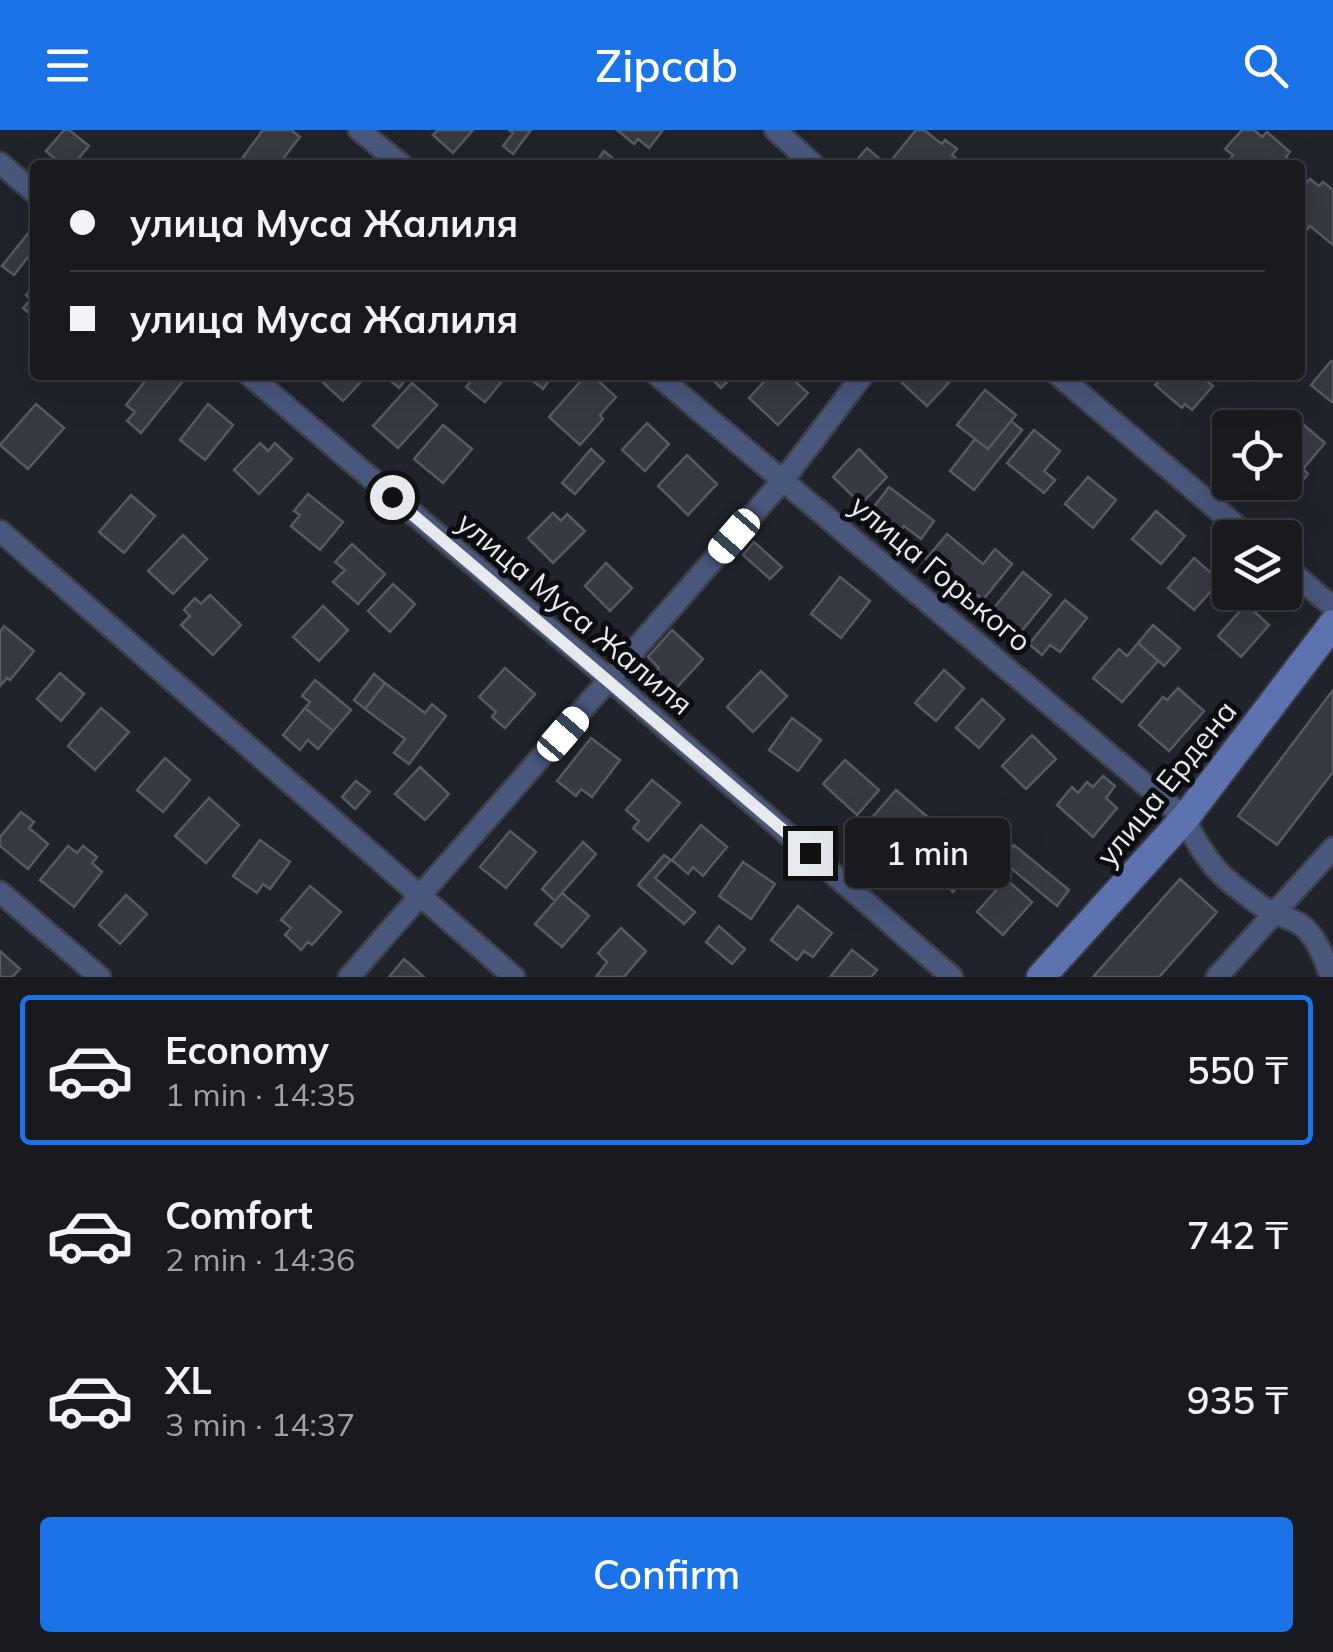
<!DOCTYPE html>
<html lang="en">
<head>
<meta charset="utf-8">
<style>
  body { margin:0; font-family:Mulish,sans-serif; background:#25272d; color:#f1f3f6; height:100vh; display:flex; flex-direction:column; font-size:38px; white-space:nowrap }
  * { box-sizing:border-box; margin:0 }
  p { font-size:32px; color:#9fa1a5 }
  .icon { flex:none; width:55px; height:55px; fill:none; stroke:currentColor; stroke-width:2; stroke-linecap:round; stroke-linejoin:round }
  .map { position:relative; height:847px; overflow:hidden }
  .drawer { display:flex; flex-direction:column; background:#181a20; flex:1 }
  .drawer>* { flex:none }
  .top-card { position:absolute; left:30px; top:30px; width:1275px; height:220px; border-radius:10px; box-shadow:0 10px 40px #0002,0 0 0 2px #36383e; display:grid; align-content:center; height:220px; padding:0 40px; background:#181a20 }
  .fabs { position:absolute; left:1212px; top:280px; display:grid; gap:20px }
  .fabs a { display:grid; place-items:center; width:90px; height:90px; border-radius:10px; background:#181a20; box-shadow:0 10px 40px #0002,0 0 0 2px #36383e; font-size:50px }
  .end { position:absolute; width:45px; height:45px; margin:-22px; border:12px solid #e6e9ee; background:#111; box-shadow:0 0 0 5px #111 }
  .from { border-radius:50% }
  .bubble { position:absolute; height:70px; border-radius:10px; background:#181a20; box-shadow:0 10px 40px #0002,0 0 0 2px #36383e; font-size:32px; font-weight:600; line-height:70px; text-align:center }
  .car { position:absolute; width:30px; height:60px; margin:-30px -15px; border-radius:12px; box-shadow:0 0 8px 2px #0007; background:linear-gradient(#fff 24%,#345 0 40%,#fff 0 76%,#345 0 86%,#fff 0) }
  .top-card b { display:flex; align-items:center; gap:35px; height:95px; font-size:38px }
  .top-card b+b { border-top:2px solid #36383e }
  .top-card i { width:25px; height:25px; background:#f1f3f6 }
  ul { padding:18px 0 0; list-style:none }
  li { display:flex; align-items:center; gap:30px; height:150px; margin:0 20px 15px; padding:0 20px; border:5px solid transparent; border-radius:10px }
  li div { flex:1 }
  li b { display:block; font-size:38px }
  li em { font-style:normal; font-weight:600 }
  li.current { border-color:#1a73e8 }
  li>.icon { width:90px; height:90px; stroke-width:1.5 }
  .cta { display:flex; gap:20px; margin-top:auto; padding:20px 40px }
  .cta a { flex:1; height:115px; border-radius:10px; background:#1a73e8; color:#fff; font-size:40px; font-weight:600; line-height:115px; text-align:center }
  header { display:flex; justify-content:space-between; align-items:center; height:130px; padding:0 40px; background:#1a73e8; color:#fff; font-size:45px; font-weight:600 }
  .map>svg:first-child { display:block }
  .building { fill:#363941; stroke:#575a63; stroke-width:2.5 }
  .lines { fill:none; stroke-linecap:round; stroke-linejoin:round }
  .street-casing { stroke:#3c3f46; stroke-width:25 }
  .secondary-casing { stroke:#3c3f46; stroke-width:32 }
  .street { stroke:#49577d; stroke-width:20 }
  .secondary { stroke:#5d73b0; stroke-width:28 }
  .route { stroke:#e6e9ee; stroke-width:12 }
  .labels { text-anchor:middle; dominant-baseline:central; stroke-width:10; stroke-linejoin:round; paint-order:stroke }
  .street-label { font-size:30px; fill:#e6e9ee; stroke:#0b0d10 }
</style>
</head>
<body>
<header><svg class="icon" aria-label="menu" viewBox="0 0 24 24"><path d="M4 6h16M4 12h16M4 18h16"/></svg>Zipcab<svg class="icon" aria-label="search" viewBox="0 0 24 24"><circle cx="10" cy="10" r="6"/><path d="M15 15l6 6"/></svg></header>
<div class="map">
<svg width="1333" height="847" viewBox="0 0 1333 847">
  <rect width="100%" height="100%" fill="#20232b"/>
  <!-- building -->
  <path class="building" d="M 64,0 L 69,0 L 89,16 L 73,35 L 62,35 L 46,21 Z
    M 263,0 L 291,0 L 300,7 L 278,35 L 253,35 L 243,27 Z
    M 438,0 L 473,0 L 453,23 L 433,5 Z
    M 509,0 L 531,0 L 513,24 L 503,16 L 513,3 Z
    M 617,0 L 663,0 L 649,18 L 638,9 L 634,14 Z
    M 916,0 L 924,0 L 942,14 L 945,10 L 957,19 L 952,25 L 964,35 L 901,35 L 893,28 Z
    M 1242,0 L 1254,0 L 1262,7 L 1267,2 L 1290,22 L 1286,27 L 1294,35 L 1226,35 L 1233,25 L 1225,19 Z
    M 867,18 L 887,35 L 859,35 L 855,32 Z
    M 604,21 L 621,35 L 594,35 Z
    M 1310,49 L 1319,56 L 1323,52 L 1333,60 L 1333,115 L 1310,96 L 1304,103 L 1300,99 L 1300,60 Z
    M 33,97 L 35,118 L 14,145 L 2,136 Z
    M 35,154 L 35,188 L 23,178 L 31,169 L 26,165 Z
    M 1331,231 L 1333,232 L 1333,273 L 1311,255 Z
    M 150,245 L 175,245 L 183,251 L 141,303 L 127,291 L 135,282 L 126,275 Z
    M 315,245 L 367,245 L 343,271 Z
    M 389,245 L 409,245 L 399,258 L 387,248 Z
    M 476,245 L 507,245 L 485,272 L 466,257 Z
    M 525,245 L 553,245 L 543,259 Z
    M 586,245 L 592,245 L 616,267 L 600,285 L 603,289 L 580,315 L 549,287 Z
    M 708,245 L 734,245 L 721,258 Z
    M 770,245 L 788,245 L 808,263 L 778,295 L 749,268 Z
    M 909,245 L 956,245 L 927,276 L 902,253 Z
    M 1152,245 L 1210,245 L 1206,250 L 1213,256 L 1192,280 L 1185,274 L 1182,278 L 1155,255 L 1159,251 Z
    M 412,253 L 437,275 L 398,318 L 373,296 Z
    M 985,260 L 1016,285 L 988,319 L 957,295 Z
    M 36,274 L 64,298 L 28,339 L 0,315 Z
    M 208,274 L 233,295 L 205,330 L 180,310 Z
    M 1292,285 L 1325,313 L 1303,339 L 1308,344 L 1289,366 L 1276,355 L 1268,364 L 1254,352 L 1285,352 L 1285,298 L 1281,298 Z
    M 1011,291 L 1022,300 L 974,360 L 950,341 L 975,309 L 988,319 Z
    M 647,293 L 669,314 L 645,341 L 622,320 Z
    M 443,295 L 472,319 L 443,353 L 414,329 Z
    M 1034,300 L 1060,321 L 1044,341 L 1055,350 L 1044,363 L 1007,333 Z
    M 260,313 L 268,321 L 275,313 L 292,329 L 259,364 L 234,340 Z
    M 591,319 L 604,331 L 575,364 L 562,353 Z
    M 859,319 L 887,347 L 861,374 L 833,347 Z
    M 687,325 L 717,354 L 688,385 L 658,356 Z
    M 1088,347 L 1116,370 L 1093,398 L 1065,374 Z
    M 889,357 L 934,391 L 921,409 L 904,396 L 898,404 L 870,382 Z
    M 308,364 L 343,392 L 320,420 L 291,396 L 300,385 L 294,381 Z
    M 131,365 L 155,386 L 124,423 L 99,402 Z
    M 1156,381 L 1185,406 L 1161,434 L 1132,409 Z
    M 553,383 L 561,391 L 567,384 L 585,401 L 553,433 L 528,408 Z
    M 947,404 L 983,434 L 995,419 L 1012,434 L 983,470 L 967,456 L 964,460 L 926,429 Z
    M 183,405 L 207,429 L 173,464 L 148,441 Z
    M 754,412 L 782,437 L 770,449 L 743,425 Z
    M 352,414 L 385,444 L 358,474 L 333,452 L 345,440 L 335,432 Z
    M 1194,428 L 1220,451 L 1194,480 L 1168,458 Z
    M 606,433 L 632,458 L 610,481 L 585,456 Z
    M 1023,442 L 1051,465 L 1021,502 L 993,479 Z
    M 840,447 L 870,471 L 841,508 L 811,484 Z
    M 393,454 L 415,474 L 390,502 L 368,481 Z
    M 210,465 L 241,495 L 213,525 L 181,495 L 190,486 L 184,480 L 195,468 L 201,474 Z
    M 1065,470 L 1087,488 L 1060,522 L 1050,515 L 1042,525 L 1029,514 Z
    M 1246,474 L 1269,495 L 1241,527 L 1218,506 Z
    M 323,476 L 348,500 L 319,531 L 293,507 Z
    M 1153,495 L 1180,518 L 1164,536 L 1138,513 Z
    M 4,496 L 34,521 L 10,550 L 7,548 L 0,556 L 0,502 Z
    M 672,500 L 703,529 L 668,567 L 648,549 L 659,538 L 648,527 Z
    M 1138,513 L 1158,531 L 1122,572 L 1093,548 L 1119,519 L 1127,526 Z
    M 505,538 L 535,564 L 505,598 L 492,587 L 496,582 L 479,567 Z
    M 944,540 L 964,558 L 936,591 L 915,573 Z
    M 761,541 L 787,566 L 753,602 L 727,577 Z
    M 60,543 L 84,564 L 61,591 L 37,569 Z
    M 374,544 L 385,553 L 365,579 L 354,570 Z
    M 315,550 L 351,580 L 333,601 L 305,578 L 310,572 L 302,566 Z
    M 385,553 L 425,583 L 432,574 L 446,586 L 409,634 L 394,623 L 405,609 L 365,579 Z
    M 1178,558 L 1204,581 L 1169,621 L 1139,595 L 1163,567 L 1167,570 Z
    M 1333,560 L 1333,642 L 1277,715 L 1238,686 Z
    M 982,569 L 1004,589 L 979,618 L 956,598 Z
    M 101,578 L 129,602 L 95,640 L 68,616 Z
    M 305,578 L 333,601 L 318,619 L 308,610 L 300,620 L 283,605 Z
    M 792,588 L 821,610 L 798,641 L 769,620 Z
    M 1032,605 L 1056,629 L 1026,659 L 1002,636 Z
    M 591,608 L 620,630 L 592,667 L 581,659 L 576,666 L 557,651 Z
    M 165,628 L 190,650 L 163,682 L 137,660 Z
    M 845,630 L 879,660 L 857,685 L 823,654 Z
    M 420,637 L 449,664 L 425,690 L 395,664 Z
    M 1103,646 L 1115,656 L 1106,668 L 1117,678 L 1093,707 L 1057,675 L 1072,657 L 1078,663 L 1087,652 L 1093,657 Z
    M 652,650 L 680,673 L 648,711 L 633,698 L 639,691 L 626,680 Z
    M 356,651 L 370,662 L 355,679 L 342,667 Z
    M 896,660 L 930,689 L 903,722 L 868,692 Z
    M 209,668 L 239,695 L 206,733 L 175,706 Z
    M 21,682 L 34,692 L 29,698 L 48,714 L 28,739 L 0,716 L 0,707 Z
    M 701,695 L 727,717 L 703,746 L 693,737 L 688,744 L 672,730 Z
    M 510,701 L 536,722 L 506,758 L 480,737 Z
    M 967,705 L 989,728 L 953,762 L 932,740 Z
    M 260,710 L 290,732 L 270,759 L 263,754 L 257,763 L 233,746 Z
    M 583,712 L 596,724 L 555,771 L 542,759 Z
    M 1014,715 L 1069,760 L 1057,776 L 1001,730 Z
    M 68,716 L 77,723 L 83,716 L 97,727 L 92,733 L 102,742 L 74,777 L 40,750 Z
    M 664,725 L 671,730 L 655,748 L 695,782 L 684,794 L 638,755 Z
    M 743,732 L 775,754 L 751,789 L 719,766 Z
    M 1006,749 L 1032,772 L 1003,805 L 977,782 Z
    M 1180,749 L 1217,782 L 1159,847 L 1093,847 Z
    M 310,756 L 341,782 L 312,815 L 308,812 L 301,820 L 285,805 L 291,798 L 281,790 Z
    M 562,763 L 589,786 L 562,817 L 535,794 Z
    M 126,765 L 147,784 L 120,814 L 99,795 Z
    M 798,776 L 832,803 L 813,827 L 804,821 L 797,830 L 771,810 Z
    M 719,796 L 745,819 L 732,834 L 706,812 Z
    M 621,798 L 646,821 L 624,847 L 596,847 L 607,832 L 598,823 Z
    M 852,820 L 877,840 L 871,847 L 830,847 Z
    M 0,821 L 20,839 L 12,847 L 0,847 Z
    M 404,829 L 424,847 L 389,847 Z"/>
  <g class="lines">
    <defs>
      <path id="street" d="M 359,0 L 402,35
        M 775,0 L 814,35
        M 0,33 L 35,63
        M 249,245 L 610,550 L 952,847
        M 657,245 L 1185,688 C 1205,735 1227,753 1269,781 C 1280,787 1296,789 1305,798 C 1318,811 1325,830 1331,847
        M 1058,245 L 1251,408
        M 0,401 L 514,847
        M 1285,436 L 1333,477
        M 0,762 L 100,847
        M 349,847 L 784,349 L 863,245
        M 1217,847 L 1333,718"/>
      <path id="secondary" d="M 1041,847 L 1185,688 L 1333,494"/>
    </defs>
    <!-- street casing -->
    <use href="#street" class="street-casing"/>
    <!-- secondary casing -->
    <use href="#secondary" class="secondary-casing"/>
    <!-- street -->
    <use href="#street" class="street"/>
    <!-- secondary -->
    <use href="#secondary" class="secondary"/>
  </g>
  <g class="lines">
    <!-- route -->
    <path class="route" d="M 392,367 L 810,723"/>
  </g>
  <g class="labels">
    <!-- street labels -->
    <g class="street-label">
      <text transform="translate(941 443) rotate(40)">улица Горького</text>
      <text transform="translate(575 483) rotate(40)">улица Муса Жалиля</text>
      <text transform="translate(1166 653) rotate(-51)">улица Ердена</text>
    </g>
  </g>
</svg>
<div class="fabs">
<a><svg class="icon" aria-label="locate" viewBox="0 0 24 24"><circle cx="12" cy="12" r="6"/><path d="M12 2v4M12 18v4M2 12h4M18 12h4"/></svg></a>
<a><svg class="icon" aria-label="layers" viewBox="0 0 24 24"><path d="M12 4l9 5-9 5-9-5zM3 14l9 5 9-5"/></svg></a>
</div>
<i class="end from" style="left:392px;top:367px"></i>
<i class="end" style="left:810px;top:723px"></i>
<div class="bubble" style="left:845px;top:688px;width:165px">1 min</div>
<i class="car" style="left:734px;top:406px;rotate:221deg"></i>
<i class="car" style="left:563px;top:604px;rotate:41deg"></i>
<div class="top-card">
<b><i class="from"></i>улица Муса Жалиля</b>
<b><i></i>улица Муса Жалиля</b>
</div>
</div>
<section class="drawer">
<ul>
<li class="current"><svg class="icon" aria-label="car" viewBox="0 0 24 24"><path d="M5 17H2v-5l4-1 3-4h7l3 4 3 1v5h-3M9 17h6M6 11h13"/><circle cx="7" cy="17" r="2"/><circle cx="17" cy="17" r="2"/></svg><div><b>Economy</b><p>1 min · 14:35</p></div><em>550 ₸</em></li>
<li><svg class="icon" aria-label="car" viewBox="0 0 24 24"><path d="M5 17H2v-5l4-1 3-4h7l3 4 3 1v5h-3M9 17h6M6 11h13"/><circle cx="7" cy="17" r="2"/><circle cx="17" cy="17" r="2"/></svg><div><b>Comfort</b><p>2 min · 14:36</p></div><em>742 ₸</em></li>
<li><svg class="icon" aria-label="car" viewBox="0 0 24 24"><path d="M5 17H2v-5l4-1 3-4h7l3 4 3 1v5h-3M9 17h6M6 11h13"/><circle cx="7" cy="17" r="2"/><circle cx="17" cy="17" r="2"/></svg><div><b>XL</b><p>3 min · 14:37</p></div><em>935 ₸</em></li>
</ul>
<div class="cta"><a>Confirm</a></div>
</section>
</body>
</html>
